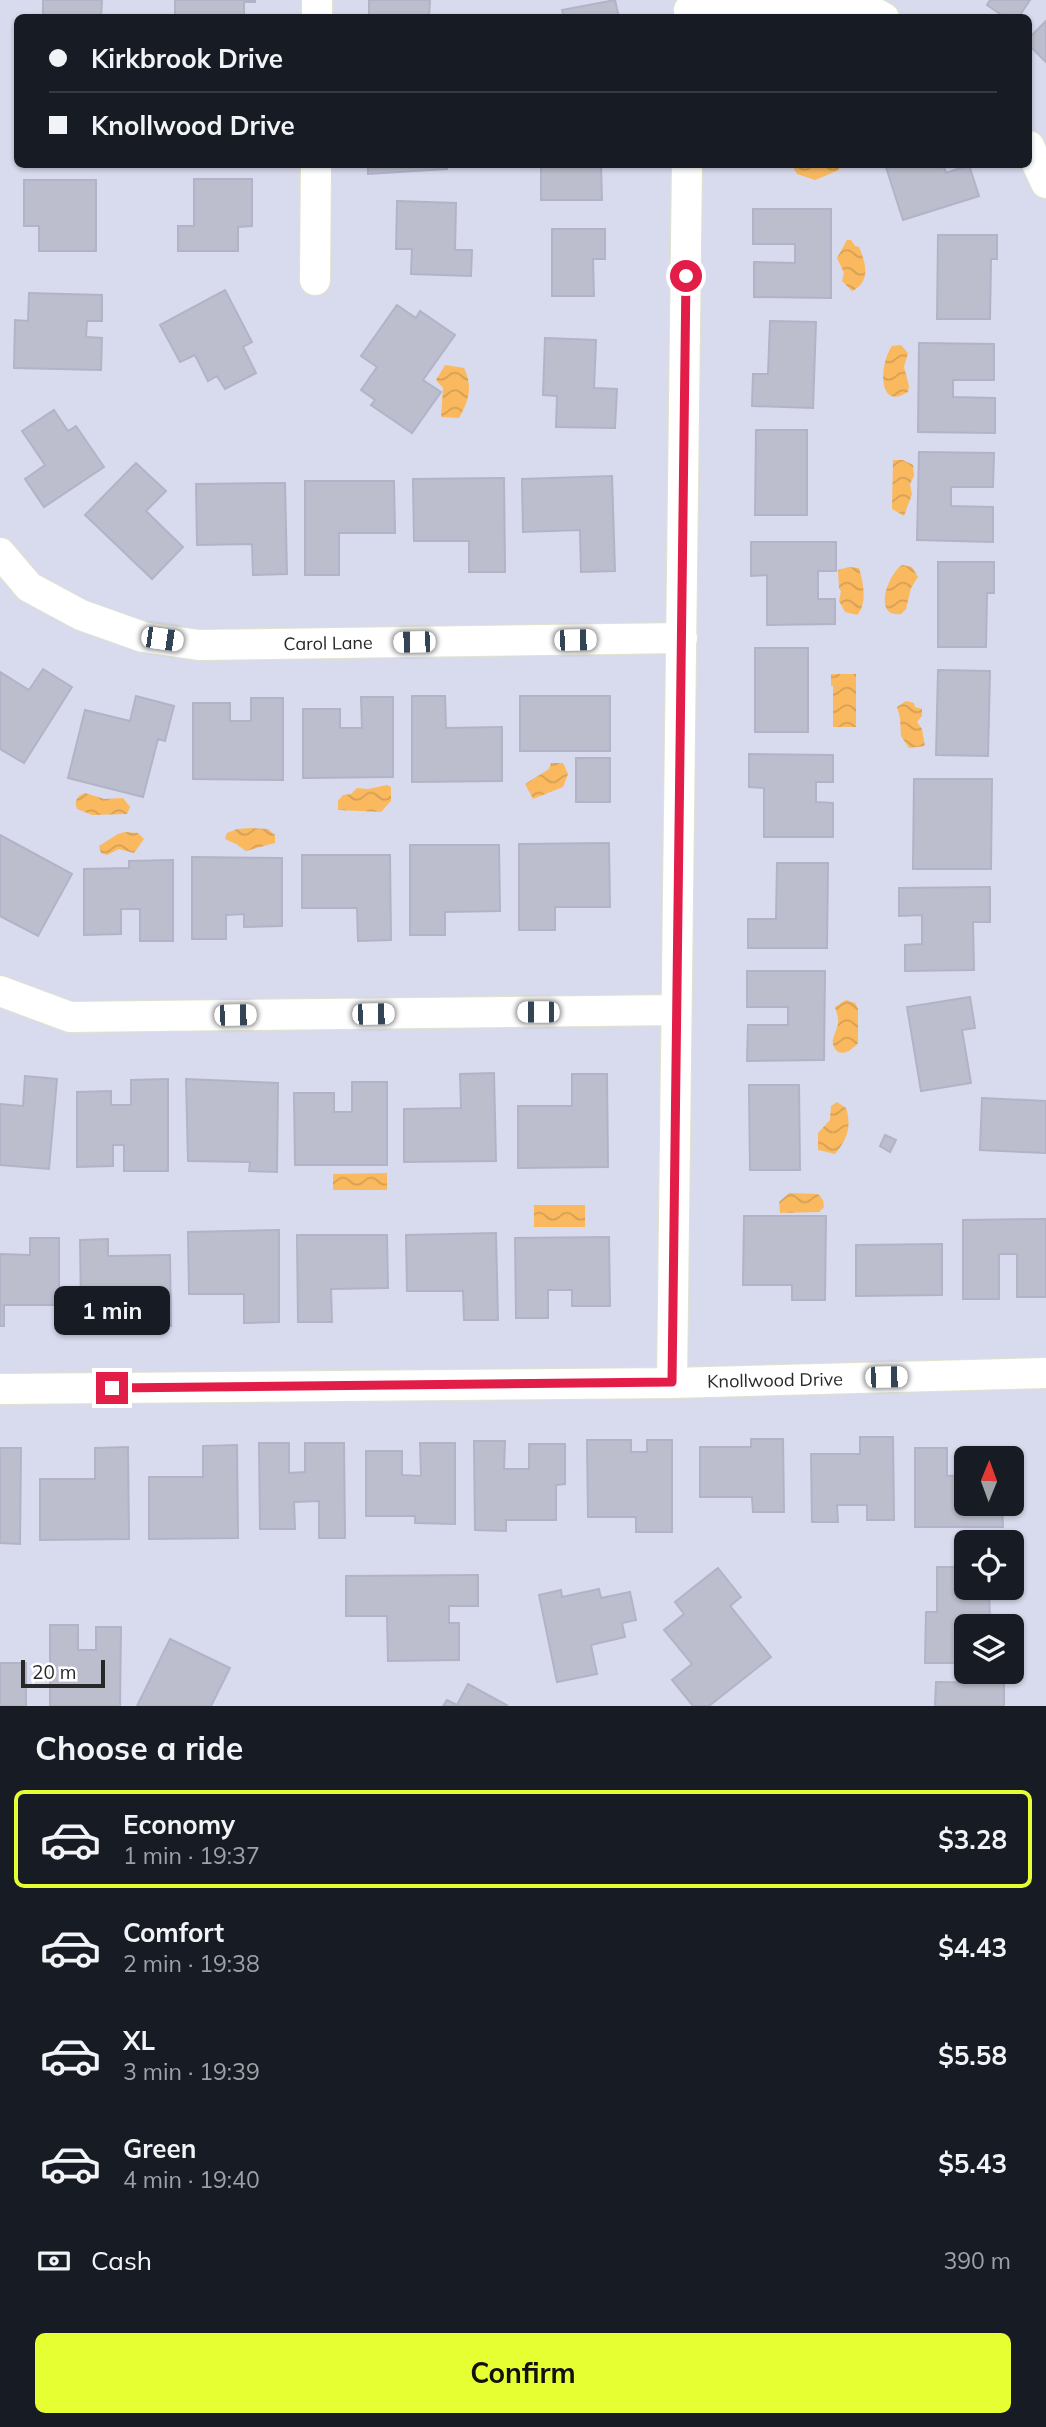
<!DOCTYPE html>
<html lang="en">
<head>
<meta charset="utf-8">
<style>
  body { margin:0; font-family:Mulish,sans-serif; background:#242831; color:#f1f3f6; height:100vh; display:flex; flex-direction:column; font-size:26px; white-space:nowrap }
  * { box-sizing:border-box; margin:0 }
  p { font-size:23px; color:#9ea1a6 }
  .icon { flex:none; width:38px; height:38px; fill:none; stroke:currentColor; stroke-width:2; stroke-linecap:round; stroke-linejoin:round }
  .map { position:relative; height:1706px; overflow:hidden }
  .drawer { display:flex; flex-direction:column; background:#171b24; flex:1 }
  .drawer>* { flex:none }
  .banner { position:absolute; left:14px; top:14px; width:1018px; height:154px; border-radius:10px; box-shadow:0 2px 5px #0004; display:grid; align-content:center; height:154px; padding:0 35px; background:#171b24 }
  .needle { width:46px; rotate:1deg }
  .fabs { position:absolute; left:954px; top:1446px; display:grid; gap:14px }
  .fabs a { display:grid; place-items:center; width:70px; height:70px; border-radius:10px; background:#171b24; box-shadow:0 2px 5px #0004; font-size:35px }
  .scale { position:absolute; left:21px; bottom:18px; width:84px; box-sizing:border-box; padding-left:7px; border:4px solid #282828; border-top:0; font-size:19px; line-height:24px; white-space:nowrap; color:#282828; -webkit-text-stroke:5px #fff; paint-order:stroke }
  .end { position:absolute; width:32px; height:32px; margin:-16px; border:9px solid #e11d48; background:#fff; box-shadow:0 0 0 4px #fff }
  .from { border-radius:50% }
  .bubble { position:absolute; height:49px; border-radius:10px; background:#171b24; box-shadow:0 2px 5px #0004; font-size:23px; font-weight:700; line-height:49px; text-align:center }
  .car { position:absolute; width:21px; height:42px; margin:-21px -10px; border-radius:9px; box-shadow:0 0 5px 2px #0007; background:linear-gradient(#fff 24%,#345 0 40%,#fff 0 76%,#345 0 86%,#fff 0) }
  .banner b { display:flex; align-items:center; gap:24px; height:66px; font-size:26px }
  .banner b+b { border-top:2px solid #363941 }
  .banner i { width:18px; height:18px; background:#f1f3f6 }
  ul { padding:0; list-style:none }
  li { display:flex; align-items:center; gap:21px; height:98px; margin:0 14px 10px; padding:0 21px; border:4px solid transparent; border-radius:10px }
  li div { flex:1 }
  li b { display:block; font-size:26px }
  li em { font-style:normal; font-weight:700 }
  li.active { border-color:#e5ff33 }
  li>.icon { width:63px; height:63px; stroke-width:1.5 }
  h2 { padding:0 35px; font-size:32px; line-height:84px }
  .pay { display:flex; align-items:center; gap:18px; height:77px; padding:0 35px; font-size:26px }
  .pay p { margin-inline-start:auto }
  .action { display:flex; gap:14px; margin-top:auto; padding:14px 35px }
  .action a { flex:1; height:80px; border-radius:10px; background:#e5ff33; color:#111; font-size:28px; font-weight:700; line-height:80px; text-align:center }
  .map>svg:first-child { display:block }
  .water { fill:url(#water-waves) }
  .building { fill:#bdbecd; stroke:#b2b3c8; stroke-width:2 }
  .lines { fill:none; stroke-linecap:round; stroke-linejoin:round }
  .street-casing { stroke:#e1e3cd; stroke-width:32 }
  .street { stroke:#fff; stroke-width:30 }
  .route { stroke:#e11d48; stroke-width:9 }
  .labels { text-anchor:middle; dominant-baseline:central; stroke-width:6; stroke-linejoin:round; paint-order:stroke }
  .street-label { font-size:18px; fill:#282828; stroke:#fff }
</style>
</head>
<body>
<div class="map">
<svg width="1046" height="1706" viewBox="0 0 1046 1706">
  <defs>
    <pattern id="water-waves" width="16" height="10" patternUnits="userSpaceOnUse" patternTransform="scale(1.75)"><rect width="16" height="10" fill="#fab95f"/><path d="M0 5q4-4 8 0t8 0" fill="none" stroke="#d69f53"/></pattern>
  </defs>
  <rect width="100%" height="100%" fill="#d8daed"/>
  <!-- water -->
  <path class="water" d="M 792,165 L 839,165 L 839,170 L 815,180 L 797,174 Z
    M 847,240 L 851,240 L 855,246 L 859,247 C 866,263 871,282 852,291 L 842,281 L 844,273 L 837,258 Z
    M 901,345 L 908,353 L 904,367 L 909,386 L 908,392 C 876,412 880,362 892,346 Z
    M 445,365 L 464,368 C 473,387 469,400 459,418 L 441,417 L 443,388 L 436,380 Z
    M 893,460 L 903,460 L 913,465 L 914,476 L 910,484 L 912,494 L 904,516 L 892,509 Z
    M 902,565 L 912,567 L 918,577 L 911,588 L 906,609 L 901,614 C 872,618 888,574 902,565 Z
    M 849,567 L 859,568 C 863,582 868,603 857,615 L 845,612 L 839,601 L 841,591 L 839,588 L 838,570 Z
    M 831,674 L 856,674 L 856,727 L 833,727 L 833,686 L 831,686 Z
    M 906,701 L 914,703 L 915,707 L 922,709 L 922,716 L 917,722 L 922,729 L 925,746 L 909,748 L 901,736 L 900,718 L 897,707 Z
    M 551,763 L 563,763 L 568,774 L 563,787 L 533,799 L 525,784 L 549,769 Z
    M 387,785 L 391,787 L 391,801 L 381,812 L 338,810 L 338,801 L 343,795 L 351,794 L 357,788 L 368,789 Z
    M 85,793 L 104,799 L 123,798 L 130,807 L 127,814 L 92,815 L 77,809 C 74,800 77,796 85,793 Z
    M 251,828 L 268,829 L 275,835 L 275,843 L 246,851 L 236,844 L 225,839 L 227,833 L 237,829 Z
    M 125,832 L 138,833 L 144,839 L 134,853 L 119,849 L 107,855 L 101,853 L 99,846 L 118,834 Z
    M 846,1000 L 855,1003 L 858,1009 L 858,1043 C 852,1050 840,1059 834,1047 C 829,1038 840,1029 838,1019 C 838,1015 836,1011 835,1007 Z
    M 837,1102 L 846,1108 C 852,1126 847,1140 835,1154 L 818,1150 L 818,1133 L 830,1120 L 831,1106 Z
    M 387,1173 L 387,1190 L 333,1190 L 333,1174 Z
    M 789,1193 L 818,1194 L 823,1200 L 824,1207 L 819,1212 L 780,1213 L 779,1202 Z
    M 534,1205 L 585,1205 L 585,1227 L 534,1227 Z"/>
  <!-- building -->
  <path class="building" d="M 43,0 L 102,0 L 101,18 L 43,18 Z
    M 175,0 L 255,0 L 255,2 L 244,2 L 244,18 L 175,18 Z
    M 369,0 L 430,0 L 429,18 L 369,18 Z
    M 615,0 L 619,18 L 564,18 L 562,10 Z
    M 990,0 L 1030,0 L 1018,18 L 1006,18 L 987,5 Z
    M 1046,21 L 1046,62 L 1029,45 L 1029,38 Z
    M 368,164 L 447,164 L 447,169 L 368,174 Z
    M 541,164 L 601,164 L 602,200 L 541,200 Z
    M 885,164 L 943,164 L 946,173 L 969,165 L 979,196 L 903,220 Z
    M 194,179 L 252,179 L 252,226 L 238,227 L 238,251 L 178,251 L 178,226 L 194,226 Z
    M 24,180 L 96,180 L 96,251 L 39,251 L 39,226 L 24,226 Z
    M 397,201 L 456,203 L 455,250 L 472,250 L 471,276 L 411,274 L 412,249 L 396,249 Z
    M 753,209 L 831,209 L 831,298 L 754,297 L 754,262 L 795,263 L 795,244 L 753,244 Z
    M 552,229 L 605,229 L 605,259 L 593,259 L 594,296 L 552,296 Z
    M 938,235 L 997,235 L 997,259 L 991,259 L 990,319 L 937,319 Z
    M 225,290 L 252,342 L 243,347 L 256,373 L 225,389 L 217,376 L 208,381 L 195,355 L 180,362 L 160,325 Z
    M 29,293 L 102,295 L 102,321 L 87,321 L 86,337 L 102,338 L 101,370 L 14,368 L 15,320 L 28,321 Z
    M 397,305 L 416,318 L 420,311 L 455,335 L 423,380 L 441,392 L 412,433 L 371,405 L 375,400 L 361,390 L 377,367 L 361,356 Z
    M 770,321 L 816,322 L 813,408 L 752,406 L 753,374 L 768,374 Z
    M 545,338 L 596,340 L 594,388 L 617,389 L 615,428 L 556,427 L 557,396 L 543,395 Z
    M 919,343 L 994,344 L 994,380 L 953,380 L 953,397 L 995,398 L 995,433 L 918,432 Z
    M 54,410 L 68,431 L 76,426 L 104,467 L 44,507 L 25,479 L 45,465 L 22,431 Z
    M 756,430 L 807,430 L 807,515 L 755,515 Z
    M 919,452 L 994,453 L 993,487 L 951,487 L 951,506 L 993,507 L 993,542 L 917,540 Z
    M 136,463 L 166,491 L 146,511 L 183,547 L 152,579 L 85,515 Z
    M 612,476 L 615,571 L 581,572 L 580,530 L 523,532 L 522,479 Z
    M 504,478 L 505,572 L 469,572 L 469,541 L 414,541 L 413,479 Z
    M 305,481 L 394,481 L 395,533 L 339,533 L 339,575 L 305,575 Z
    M 285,483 L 287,574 L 253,575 L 252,544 L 197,545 L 196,484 Z
    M 751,542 L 836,542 L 836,571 L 818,571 L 818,599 L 835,599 L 835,624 L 767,625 L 767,575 L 751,576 Z
    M 938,562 L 994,562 L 994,593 L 987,593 L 986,647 L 938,647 Z
    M 755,648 L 808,648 L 808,732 L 755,732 Z
    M 43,669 L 72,687 L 24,763 L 0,749 L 0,672 L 29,690 Z
    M 938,670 L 990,671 L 988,756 L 936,755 Z
    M 136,696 L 174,706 L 165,741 L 158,739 L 143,797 L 68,778 L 85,710 L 130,721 Z
    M 412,696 L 445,696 L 446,728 L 502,727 L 502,781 L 412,782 Z
    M 520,696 L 610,696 L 610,751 L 520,751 Z
    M 361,697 L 393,697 L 393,777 L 303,778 L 303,709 L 340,709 L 340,728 L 362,728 Z
    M 251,698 L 283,698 L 283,780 L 193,779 L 193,703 L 230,703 L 230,721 L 251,721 Z
    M 749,754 L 833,755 L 833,782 L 816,782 L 816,802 L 833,803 L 833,837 L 764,837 L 764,788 L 749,787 Z
    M 576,758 L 610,758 L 610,802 L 576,802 Z
    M 914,779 L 992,779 L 991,869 L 913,869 Z
    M 0,835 L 72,874 L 38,936 L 0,916 Z
    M 609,843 L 610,907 L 555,907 L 555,930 L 519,930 L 519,844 Z
    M 410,845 L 499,845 L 500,911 L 445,912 L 445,935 L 410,935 Z
    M 302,855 L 390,855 L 391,940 L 358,941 L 357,908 L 302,908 Z
    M 192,857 L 282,858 L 282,926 L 244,927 L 244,914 L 226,915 L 226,939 L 192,939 Z
    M 173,860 L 173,941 L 140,941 L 140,909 L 121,909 L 121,934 L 84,935 L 84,869 L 129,868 L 129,861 Z
    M 777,863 L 828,863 L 827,948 L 748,948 L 748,919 L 776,919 Z
    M 990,887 L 990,922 L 973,922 L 974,970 L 905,971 L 905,945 L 922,944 L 922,915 L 899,916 L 899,888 Z
    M 747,971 L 825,971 L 824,1060 L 747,1061 L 748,1025 L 788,1025 L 788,1007 L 747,1007 Z
    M 970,997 L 975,1028 L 962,1030 L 971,1083 L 921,1091 L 907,1007 Z
    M 494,1073 L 496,1161 L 404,1162 L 404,1109 L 461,1108 L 460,1074 Z
    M 572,1074 L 607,1074 L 608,1167 L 518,1168 L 518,1106 L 572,1106 Z
    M 25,1076 L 57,1079 L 49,1169 L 0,1165 L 0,1104 L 23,1106 Z
    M 168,1079 L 168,1171 L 124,1171 L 124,1145 L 113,1145 L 113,1166 L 77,1167 L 77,1092 L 111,1091 L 111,1105 L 131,1105 L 131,1080 Z
    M 186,1079 L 278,1083 L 277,1172 L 249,1171 L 250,1162 L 188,1161 Z
    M 352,1082 L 387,1082 L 387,1165 L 295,1165 L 294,1093 L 334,1093 L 334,1112 L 352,1112 Z
    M 749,1085 L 799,1085 L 800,1170 L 750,1170 Z
    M 982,1098 L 1046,1101 L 1046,1153 L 980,1150 Z
    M 885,1135 L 896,1140 L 890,1152 L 880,1146 Z
    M 744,1216 L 826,1216 L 825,1300 L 792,1300 L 792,1285 L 743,1285 Z
    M 1046,1219 L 1046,1297 L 1017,1297 L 1017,1254 L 999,1254 L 999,1299 L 963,1299 L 963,1220 Z
    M 279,1230 L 279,1322 L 244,1323 L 244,1294 L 189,1294 L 188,1232 Z
    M 496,1233 L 498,1320 L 464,1320 L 463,1291 L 407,1291 L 406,1235 Z
    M 297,1235 L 387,1235 L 388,1288 L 331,1289 L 332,1322 L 298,1322 Z
    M 609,1237 L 610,1306 L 572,1306 L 572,1290 L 548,1290 L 548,1318 L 516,1318 L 515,1238 Z
    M 30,1238 L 59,1238 L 59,1305 L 4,1305 L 4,1326 L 0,1326 L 0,1254 L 30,1255 Z
    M 108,1239 L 108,1256 L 170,1255 L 171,1326 L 137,1326 L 137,1305 L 81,1306 L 80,1240 Z
    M 942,1244 L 942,1295 L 856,1296 L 856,1245 Z
    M 860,1437 L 893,1437 L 894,1520 L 867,1520 L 867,1505 L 837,1505 L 838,1522 L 812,1522 L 811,1454 L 860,1454 Z
    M 751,1439 L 783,1439 L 784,1512 L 753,1512 L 752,1497 L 700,1497 L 700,1447 L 751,1447 Z
    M 587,1440 L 631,1440 L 631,1452 L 647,1452 L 647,1440 L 672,1440 L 672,1532 L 636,1532 L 636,1517 L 588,1517 Z
    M 474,1441 L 505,1441 L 504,1469 L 529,1469 L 529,1444 L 565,1444 L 565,1484 L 556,1485 L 556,1520 L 506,1520 L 506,1531 L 475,1530 Z
    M 259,1443 L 289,1443 L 289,1473 L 305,1472 L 305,1443 L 344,1443 L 345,1538 L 319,1538 L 319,1501 L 294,1502 L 295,1529 L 260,1529 Z
    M 420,1443 L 455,1443 L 455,1524 L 415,1523 L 415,1516 L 366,1516 L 366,1451 L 402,1451 L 402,1475 L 421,1476 Z
    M 237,1445 L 238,1538 L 149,1539 L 149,1477 L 203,1477 L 203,1446 Z
    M 128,1447 L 129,1539 L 40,1540 L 40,1479 L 95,1479 L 95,1448 Z
    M 0,1448 L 21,1448 L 20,1544 L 0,1543 Z
    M 915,1448 L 947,1448 L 947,1476 L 966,1475 L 966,1503 L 1002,1503 L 1003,1527 L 915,1527 Z
    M 937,1567 L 966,1567 L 966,1587 L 989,1587 L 990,1625 L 1014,1625 L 1013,1663 L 1012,1663 L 1012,1626 L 966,1626 L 966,1663 L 925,1663 L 926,1612 L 937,1612 Z
    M 718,1568 L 741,1597 L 730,1606 L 771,1657 L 709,1706 L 693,1706 L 672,1680 L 692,1664 L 664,1630 L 684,1614 L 675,1602 Z
    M 478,1575 L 478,1606 L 449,1606 L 449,1623 L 459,1623 L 459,1660 L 388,1661 L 387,1616 L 346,1616 L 346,1576 Z
    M 599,1589 L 601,1598 L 630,1592 L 636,1620 L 622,1623 L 625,1637 L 591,1645 L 597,1674 L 557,1682 L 539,1595 L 561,1590 L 562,1597 Z
    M 50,1625 L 78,1625 L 78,1650 L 96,1650 L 96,1627 L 121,1627 L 120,1706 L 50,1706 Z
    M 170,1639 L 230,1668 L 211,1706 L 137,1706 Z
    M 0,1663 L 26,1663 L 26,1706 L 0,1706 Z
    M 936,1682 L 1004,1683 L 1004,1706 L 935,1706 Z
    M 468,1684 L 508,1706 L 443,1706 L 447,1700 L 457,1705 Z"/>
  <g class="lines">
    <defs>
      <path id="street" d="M 689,10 L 877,14 L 884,18
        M 317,18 L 317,0
        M 1029,146 L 1046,183
        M 315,280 L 316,164
        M 0,553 L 29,587 L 81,615 L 143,637 L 199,645 L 682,638
        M 0,991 L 70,1017 L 676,1010
        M 672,1383 L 687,164
        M 0,1389 L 672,1383 L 1046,1373"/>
    </defs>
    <!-- street casing -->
    <use href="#street" class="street-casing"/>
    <!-- street -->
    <use href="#street" class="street"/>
  </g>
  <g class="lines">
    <!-- route -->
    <path class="route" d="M 112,1388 L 672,1382 L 686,276"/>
  </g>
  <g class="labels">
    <!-- street labels -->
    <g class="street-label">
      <text transform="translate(328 643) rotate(-1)">Carol Lane</text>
      <text transform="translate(775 1380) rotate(-1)">Knollwood Drive</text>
    </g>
  </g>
</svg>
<div class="fabs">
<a><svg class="needle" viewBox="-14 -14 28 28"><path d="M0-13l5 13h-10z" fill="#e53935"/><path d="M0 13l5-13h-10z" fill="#9ea1a6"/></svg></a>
<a><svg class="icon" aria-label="locate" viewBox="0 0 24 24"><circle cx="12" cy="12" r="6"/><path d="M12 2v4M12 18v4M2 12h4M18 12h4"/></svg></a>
<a><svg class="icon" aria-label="layers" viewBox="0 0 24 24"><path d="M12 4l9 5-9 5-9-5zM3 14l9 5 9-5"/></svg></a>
</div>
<div class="scale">20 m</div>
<i class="end from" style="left:686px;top:276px"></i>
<i class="end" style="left:112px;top:1388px"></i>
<div class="bubble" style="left:54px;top:1286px;width:116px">1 min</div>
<i class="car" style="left:162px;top:639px;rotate:98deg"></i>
<i class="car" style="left:575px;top:640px;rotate:89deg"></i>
<i class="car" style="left:414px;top:642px;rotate:269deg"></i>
<i class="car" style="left:538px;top:1012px;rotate:270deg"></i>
<i class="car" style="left:373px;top:1014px;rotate:89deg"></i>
<i class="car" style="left:235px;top:1015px;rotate:89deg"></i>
<i class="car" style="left:886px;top:1377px;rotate:89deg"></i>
<div class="banner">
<b><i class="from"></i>Kirkbrook Drive</b>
<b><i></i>Knollwood Drive</b>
</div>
</div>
<section class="drawer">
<h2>Choose a ride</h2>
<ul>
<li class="active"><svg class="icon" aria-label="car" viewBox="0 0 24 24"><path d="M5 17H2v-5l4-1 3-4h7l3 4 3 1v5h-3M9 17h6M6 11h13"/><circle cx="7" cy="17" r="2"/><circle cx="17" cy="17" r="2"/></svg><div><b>Economy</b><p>1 min · 19:37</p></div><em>$3.28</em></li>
<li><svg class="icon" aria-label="car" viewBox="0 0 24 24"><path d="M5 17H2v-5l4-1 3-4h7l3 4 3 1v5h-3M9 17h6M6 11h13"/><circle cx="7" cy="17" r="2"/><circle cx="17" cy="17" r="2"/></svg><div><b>Comfort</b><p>2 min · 19:38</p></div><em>$4.43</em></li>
<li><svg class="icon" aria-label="car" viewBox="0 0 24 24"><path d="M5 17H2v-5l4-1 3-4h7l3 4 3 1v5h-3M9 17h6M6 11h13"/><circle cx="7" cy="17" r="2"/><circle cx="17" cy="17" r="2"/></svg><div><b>XL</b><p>3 min · 19:39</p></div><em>$5.58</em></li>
<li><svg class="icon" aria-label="car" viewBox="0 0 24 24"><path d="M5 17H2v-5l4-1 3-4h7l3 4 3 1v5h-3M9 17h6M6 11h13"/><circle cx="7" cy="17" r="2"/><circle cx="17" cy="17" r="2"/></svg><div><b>Green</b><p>4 min · 19:40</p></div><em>$5.43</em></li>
</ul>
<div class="pay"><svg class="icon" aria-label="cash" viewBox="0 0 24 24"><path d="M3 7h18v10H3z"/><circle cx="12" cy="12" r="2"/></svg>Cash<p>390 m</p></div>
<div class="action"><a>Confirm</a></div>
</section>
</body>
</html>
